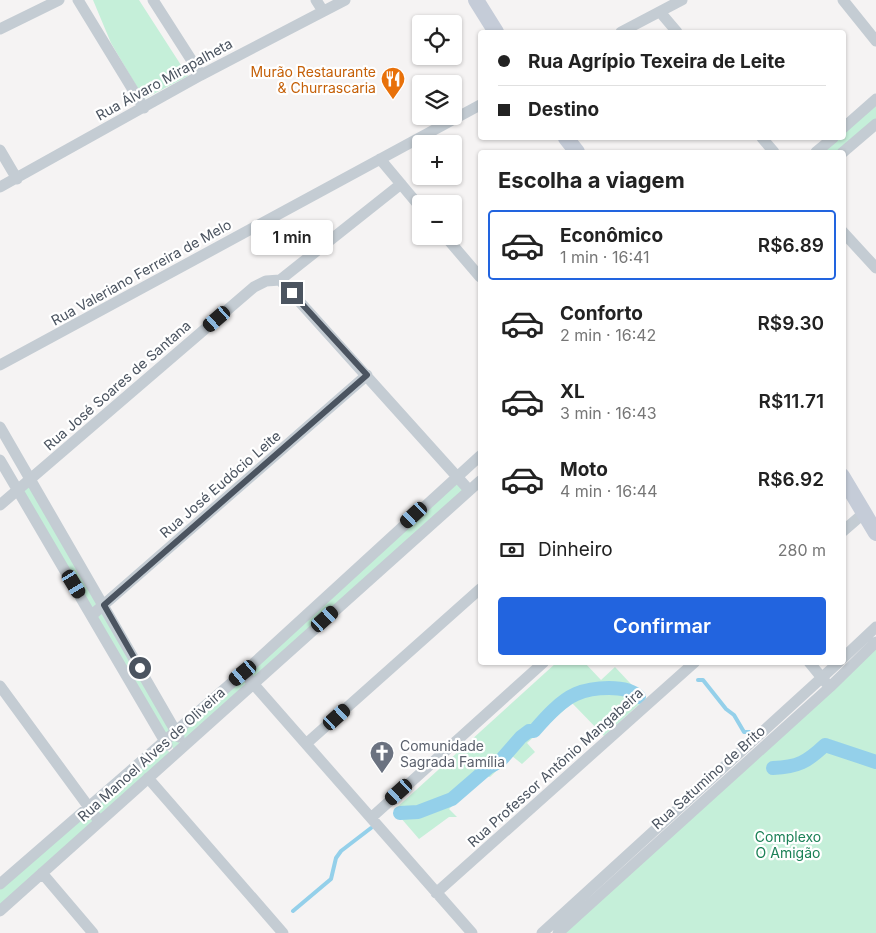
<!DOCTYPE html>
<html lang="pt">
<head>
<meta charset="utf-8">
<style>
  body { margin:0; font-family:Inter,sans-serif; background:#f6f6f6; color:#222; height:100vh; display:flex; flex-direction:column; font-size:19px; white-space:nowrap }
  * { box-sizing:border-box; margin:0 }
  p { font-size:16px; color:#767676 }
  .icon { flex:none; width:28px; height:28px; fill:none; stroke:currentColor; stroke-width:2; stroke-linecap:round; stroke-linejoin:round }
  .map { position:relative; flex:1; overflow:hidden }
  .sheet { position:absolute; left:478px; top:150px; width:368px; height:515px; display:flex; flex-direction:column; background:#fff; border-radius:5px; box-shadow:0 1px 4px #0004 }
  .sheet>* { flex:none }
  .banner { position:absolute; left:478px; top:30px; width:368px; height:110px; border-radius:5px; box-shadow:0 1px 4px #0004; display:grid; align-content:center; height:110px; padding:0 20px; background:#fff }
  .tools { position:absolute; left:412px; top:15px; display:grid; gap:10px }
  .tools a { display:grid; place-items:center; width:50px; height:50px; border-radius:5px; background:#fff; box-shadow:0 1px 4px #0004; font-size:25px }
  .end { position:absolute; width:22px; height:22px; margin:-11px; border:6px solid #4b5460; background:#fff; box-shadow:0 0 0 2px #fff }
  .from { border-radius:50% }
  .bubble { position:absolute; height:35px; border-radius:5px; background:#fff; box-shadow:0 1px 4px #0004; font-size:16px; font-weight:600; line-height:35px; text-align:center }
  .car { position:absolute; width:15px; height:30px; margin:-15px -8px; border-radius:6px; box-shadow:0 0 4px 1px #0007; background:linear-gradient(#222 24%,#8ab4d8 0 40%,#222 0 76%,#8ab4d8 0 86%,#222 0) }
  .banner b { display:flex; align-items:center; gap:18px; height:48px; font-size:19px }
  .banner b+b { border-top:1px solid #e0e0e0 }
  .banner i { width:12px; height:12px; background:#222 }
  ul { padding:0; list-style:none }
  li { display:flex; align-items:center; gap:15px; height:70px; margin:0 10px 8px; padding:0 10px; border:2px solid transparent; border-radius:5px }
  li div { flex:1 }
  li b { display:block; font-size:19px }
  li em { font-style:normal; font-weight:600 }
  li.current { border-color:#2264df }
  li>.icon { width:45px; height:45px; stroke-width:1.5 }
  h2 { padding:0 20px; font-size:22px; line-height:60px }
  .pay { display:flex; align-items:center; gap:12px; height:55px; padding:0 20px; font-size:19px }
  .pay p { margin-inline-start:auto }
  .primary-button { display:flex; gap:10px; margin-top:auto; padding:10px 20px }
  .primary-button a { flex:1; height:58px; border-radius:5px; background:#2264df; color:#fff; font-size:20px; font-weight:600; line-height:58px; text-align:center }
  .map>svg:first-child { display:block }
  .green { fill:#c5efd9 }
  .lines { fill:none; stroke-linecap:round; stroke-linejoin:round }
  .stream { stroke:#94d0ea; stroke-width:4 }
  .canal { stroke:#94d0ea; stroke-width:14 }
  .street { stroke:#c4ccd3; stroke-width:11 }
  .secondary { stroke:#c5ccd8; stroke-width:16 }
  .route { stroke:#4b5460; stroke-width:6 }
  .labels { text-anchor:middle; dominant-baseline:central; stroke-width:4.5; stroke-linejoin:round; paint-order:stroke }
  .food-label { font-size:14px; fill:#c56008; stroke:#fff; text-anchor:end }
  .street-label { font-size:14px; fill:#4b5460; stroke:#fff }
  .worship-label { font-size:14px; fill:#5b616d; stroke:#fff; text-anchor:start }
  .park-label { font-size:14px; fill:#1c8157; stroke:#fff }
</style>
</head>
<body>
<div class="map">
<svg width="876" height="933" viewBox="0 0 876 933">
  <rect width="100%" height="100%" fill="#f5f3f3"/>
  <!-- green -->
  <path class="green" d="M 93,0 L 139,0 L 188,76 L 144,99 L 111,43 Z
    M 876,105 L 876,120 L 839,152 L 822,152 L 839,138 L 842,138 L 843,134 Z
    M 456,480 L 466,490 L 253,680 L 248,674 Z
    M 30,482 L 180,744 L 174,750 L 21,490 Z
    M 876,643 L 876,933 L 557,933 Z
    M 556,663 L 585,663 L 601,680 L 615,667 L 645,699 L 604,736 L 572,703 L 527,743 L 535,752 L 522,764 L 512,756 L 490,777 L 484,775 L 449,809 L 457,817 L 449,817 L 419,839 L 394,810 Z
    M 242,678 L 249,683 L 184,740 L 180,731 Z
    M 163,745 L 170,753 L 99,816 L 92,807 Z
    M 87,811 L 96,821 L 0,905 L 0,888 Z"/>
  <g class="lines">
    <!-- stream -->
    <path class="stream" d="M 698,680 L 703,680 L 726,709 L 734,715 L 744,732 L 757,732
      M 293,911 L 331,879 L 336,858 L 341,851 L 371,828"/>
    <!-- canal -->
    <path class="canal" d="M 773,768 C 798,767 807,762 825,745 L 876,762
      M 400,813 L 418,812 L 452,799 L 489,767 L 500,761 L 521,737 L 529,731 L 534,731 C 545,718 560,701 576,694 C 592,687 627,684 639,697"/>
    <!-- street -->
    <path class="street" d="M 78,0 L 144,108
      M 153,0 L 201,75
      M 316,0 L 323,11
      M 843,0 L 876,41
      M 660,12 L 677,32
      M 0,29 L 59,0
      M 621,32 L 682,0
      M 842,129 L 876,99
      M 762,138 L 774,152
      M 0,150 L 17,179
      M 816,152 L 833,138
      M 842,153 L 876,124
      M 380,159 L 421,208
      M 0,187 L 201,75 L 345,0
      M 842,231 L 876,268
      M 445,236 L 480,277
      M 280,280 L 401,184
      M 0,365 L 480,105
      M 0,427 L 179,737
      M 0,460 L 167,745
      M 0,505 L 254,287 L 266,281 L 280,280 L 469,490
      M 842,532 L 864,513
      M 92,615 L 367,375
      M 842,659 L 876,627
      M 809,662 L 827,684
      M 249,679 L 472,933
      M 0,686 L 99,821
      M 307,743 L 480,589
      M 148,778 L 283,933
      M 372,817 L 544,662
      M 42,873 L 93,933
      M 0,884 L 243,673 L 480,456
      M 436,893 L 695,662
      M 0,911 L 480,481
      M 542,933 L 839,662
      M 558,933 L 830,687 L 876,642"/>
    <!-- secondary -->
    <path class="secondary" d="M 476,0 L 496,32
      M 566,138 L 577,152
      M 842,476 L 876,533"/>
  </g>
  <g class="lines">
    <!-- route -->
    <path class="route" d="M 140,668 L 104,605 L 367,375 L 292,293"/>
  </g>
  <!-- icons -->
  <defs>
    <symbol id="restaurant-pin" viewBox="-11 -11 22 30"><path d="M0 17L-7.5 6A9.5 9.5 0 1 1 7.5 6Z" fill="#e8710a" stroke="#fff"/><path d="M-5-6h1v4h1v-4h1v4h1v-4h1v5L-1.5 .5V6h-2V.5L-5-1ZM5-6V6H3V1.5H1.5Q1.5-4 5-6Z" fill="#fff"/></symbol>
    <symbol id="church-pin" viewBox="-11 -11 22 30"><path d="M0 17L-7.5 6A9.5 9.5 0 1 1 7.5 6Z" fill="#6b7280" stroke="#fff"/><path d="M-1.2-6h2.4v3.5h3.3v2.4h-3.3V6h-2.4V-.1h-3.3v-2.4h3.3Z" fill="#fff"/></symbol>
  </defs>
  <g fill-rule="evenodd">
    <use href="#restaurant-pin" x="379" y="65" width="28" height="38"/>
    <use href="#church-pin" x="368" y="739" width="28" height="38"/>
  </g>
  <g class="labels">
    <!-- food labels -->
    <g class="food-label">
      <text x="376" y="71">Murão Restaurante<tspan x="376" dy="16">&amp; Churrascaria</tspan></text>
    </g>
    <!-- street labels -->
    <g class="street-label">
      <text transform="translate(164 79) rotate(-29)">Rua Álvaro Mirapalheta</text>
      <text transform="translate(141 272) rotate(-29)">Rua Valeriano Ferreira de Melo</text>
      <text transform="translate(117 385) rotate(-41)">Rua José Soares de Santana</text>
      <text transform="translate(220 484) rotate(-41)">Rua José Eudócio Leite</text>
      <text transform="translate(151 754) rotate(-42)">Rua Manoel Alves de Oliveira</text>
      <text transform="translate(555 767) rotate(-42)">Rua Professor Antônio Mangabeira</text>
      <text transform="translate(708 777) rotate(-42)">Rua Satumino de Brito</text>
    </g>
    <!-- worship labels -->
    <g class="worship-label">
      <text x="400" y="745">Comunidade<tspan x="400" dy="16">Sagrada Família</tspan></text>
    </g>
    <!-- park labels -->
    <g class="park-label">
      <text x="788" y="836">Complexo<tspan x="788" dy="16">O Amigão</tspan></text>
    </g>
  </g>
</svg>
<div class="tools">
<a><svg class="icon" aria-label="locate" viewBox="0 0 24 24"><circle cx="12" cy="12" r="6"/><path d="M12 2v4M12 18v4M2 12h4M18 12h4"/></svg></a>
<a><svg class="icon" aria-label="layers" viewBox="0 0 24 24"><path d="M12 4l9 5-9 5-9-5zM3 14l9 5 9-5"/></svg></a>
<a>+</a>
<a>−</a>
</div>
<i class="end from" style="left:140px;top:668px"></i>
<i class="end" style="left:292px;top:293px"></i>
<div class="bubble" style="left:251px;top:220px;width:82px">1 min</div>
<i class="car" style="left:217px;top:319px;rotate:229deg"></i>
<i class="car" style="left:414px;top:515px;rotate:227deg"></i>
<i class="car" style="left:74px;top:584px;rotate:149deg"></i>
<i class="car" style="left:325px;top:619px;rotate:48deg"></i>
<i class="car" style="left:243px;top:673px;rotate:230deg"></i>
<i class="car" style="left:337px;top:717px;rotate:48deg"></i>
<i class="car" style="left:399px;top:792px;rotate:228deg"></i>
<div class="banner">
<b><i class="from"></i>Rua Agrípio Texeira de Leite</b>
<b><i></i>Destino</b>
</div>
<section class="sheet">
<h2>Escolha a viagem</h2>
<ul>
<li class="current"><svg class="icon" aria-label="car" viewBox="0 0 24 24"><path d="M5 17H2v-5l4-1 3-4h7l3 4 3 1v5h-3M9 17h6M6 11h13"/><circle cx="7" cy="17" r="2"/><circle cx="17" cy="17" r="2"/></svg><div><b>Econômico</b><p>1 min · 16:41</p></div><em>R$6.89</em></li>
<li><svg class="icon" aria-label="car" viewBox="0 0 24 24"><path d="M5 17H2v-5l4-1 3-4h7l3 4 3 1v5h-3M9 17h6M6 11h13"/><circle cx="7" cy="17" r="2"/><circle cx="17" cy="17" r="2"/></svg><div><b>Conforto</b><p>2 min · 16:42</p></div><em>R$9.30</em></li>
<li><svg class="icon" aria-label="car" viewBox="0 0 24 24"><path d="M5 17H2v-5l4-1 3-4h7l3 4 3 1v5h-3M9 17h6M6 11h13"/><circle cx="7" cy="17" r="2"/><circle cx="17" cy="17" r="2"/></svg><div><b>XL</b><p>3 min · 16:43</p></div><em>R$11.71</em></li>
<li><svg class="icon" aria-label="car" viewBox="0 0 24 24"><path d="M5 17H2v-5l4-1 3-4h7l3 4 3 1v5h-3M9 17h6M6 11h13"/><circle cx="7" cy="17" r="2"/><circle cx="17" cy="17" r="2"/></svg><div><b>Moto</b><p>4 min · 16:44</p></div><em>R$6.92</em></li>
</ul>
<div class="pay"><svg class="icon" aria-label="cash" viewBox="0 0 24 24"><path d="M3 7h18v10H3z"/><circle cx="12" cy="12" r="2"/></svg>Dinheiro<p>280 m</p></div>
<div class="primary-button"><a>Confirmar</a></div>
</section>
</div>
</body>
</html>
